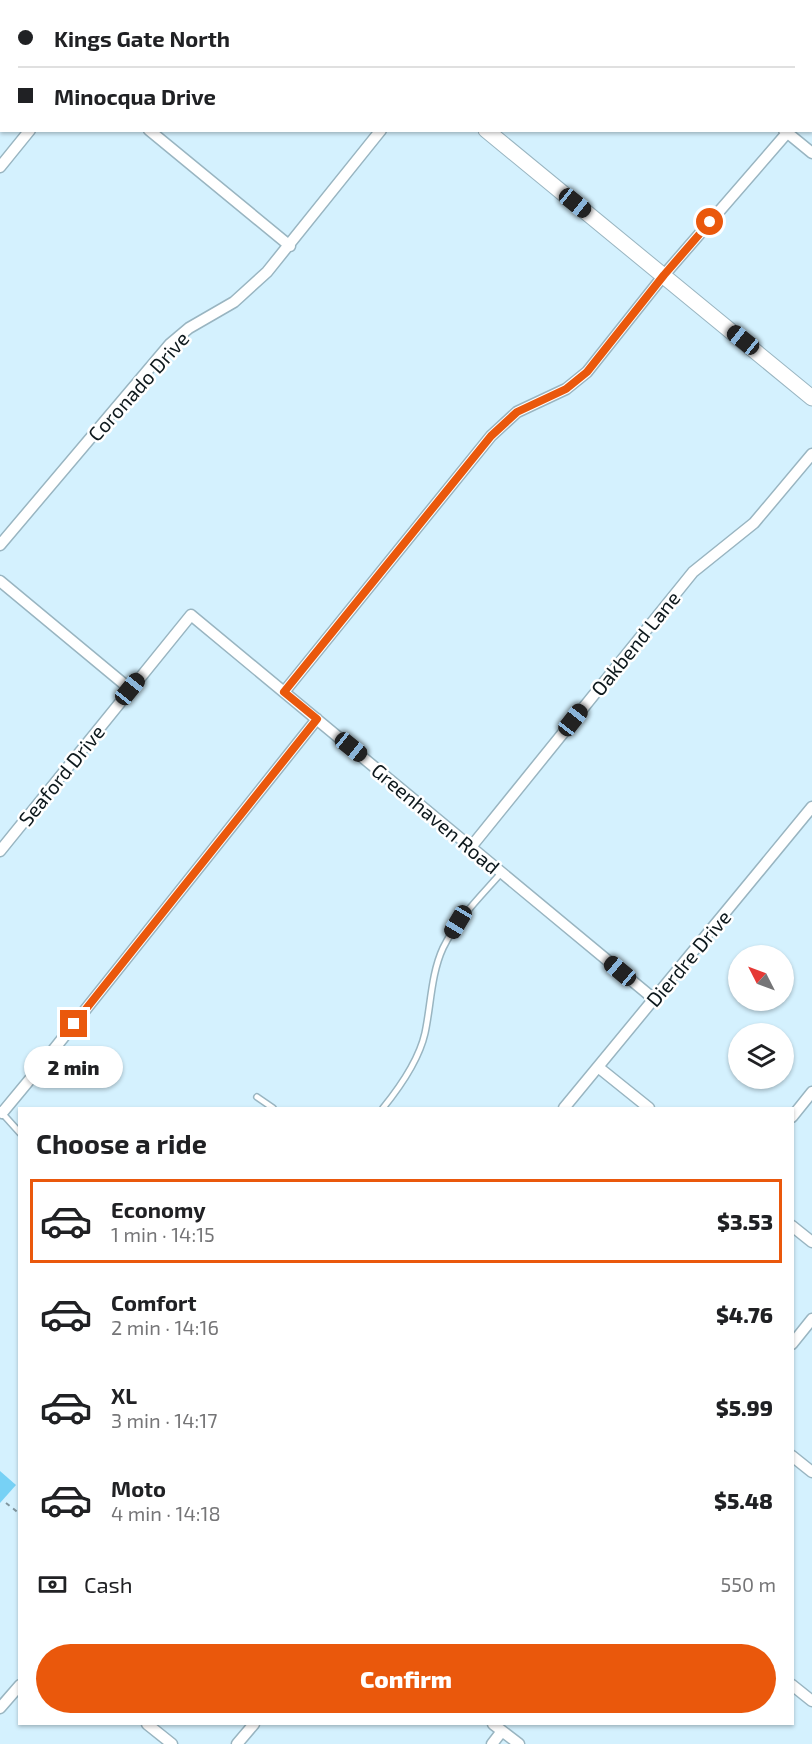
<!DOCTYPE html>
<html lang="en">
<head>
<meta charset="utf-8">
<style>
  body { margin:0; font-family:"Exo 2",sans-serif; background:#f6f6f6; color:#202124; height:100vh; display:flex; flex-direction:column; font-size:22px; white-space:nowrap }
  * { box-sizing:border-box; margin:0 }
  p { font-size:20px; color:#757577 }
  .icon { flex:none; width:33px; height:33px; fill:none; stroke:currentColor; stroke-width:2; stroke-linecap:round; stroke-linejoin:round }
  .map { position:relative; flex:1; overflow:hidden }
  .side { position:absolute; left:18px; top:1107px; width:776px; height:618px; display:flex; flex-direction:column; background:#fff; border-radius:0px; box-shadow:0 2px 4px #0004 }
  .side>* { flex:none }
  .top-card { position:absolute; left:0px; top:0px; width:813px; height:132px; box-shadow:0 2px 4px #0004; display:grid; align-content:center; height:132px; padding:0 18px; background:#fff }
  .needle { width:39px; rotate:312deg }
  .tools { position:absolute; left:728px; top:945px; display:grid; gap:12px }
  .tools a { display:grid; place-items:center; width:66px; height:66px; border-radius:50%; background:#fff; box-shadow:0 2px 4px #0004; font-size:30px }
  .end { position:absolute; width:27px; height:27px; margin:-14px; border:8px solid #ea580c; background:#fff; box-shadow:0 0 0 3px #fff }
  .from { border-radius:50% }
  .bubble { position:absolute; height:42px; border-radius:21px; background:#fff; box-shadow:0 2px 4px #0004; font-size:20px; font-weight:800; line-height:42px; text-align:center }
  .car { position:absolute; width:18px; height:36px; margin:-18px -9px; border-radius:8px; box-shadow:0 0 4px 2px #0007; background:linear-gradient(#222 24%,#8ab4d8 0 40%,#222 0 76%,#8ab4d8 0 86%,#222 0) }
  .top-card b { display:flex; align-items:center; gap:21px; height:57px; font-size:22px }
  .top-card b+b { border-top:2px solid #e0e0e0 }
  .top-card i { width:15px; height:15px; background:#202124 }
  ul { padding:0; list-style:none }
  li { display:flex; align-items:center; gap:18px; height:84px; margin:0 12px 9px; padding:0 6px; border:3px solid transparent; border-radius:0px }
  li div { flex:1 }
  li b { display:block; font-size:22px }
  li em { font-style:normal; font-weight:800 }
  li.active { border-color:#ea580c }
  li>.icon { width:54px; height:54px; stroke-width:1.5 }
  h2 { padding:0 18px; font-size:27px; line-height:72px }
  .pay { display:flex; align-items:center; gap:15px; height:66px; padding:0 18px; font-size:22px }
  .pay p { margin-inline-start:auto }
  .button { display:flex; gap:12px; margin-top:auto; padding:12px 18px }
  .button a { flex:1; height:69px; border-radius:36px; background:#ea580c; color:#fff; font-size:24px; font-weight:800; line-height:69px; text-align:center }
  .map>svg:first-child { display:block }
  .building { fill:#77d1f5 }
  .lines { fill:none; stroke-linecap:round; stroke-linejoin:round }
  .lane-casing { stroke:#99b5c1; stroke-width:8 }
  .street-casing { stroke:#99b5c1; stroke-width:13 }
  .secondary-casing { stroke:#99b5c1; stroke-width:17 }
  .path { stroke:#80969f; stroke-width:2; stroke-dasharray:4.5 4.5; stroke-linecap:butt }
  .lane { stroke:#fff; stroke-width:5 }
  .street { stroke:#fff; stroke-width:10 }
  .secondary { stroke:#fff; stroke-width:15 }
  .route { stroke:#ea580c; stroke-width:8 }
  .labels { text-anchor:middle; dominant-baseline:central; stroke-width:5; stroke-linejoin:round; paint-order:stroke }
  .street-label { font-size:20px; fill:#0d181c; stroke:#fff }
</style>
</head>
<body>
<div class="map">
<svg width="812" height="1744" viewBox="0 0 812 1744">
  <rect width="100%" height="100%" fill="#d4f1fe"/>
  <!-- building -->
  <path class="building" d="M 0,1471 L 16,1485 L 0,1503 Z"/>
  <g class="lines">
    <defs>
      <path id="lane" d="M 257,1097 L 273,1108
        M 383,1108 C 400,1087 419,1060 425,1033 C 431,1005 431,974 443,948 C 457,919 481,896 502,872
        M 2,1113 L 20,1133"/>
      <path id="street" d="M 546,2 L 547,0
        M 780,2 L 782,0
        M 0,8 L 2,9
        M 149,130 L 290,246
        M 784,130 L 812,153
        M 0,167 L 30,130
        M 0,545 L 170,344 L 189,328 L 234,302 L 267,272 L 381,130
        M 0,581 L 130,689
        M 284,692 L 491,436 L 517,412 L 566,389 L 587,372 L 664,275 L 787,133
        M 471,847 L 693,572 L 754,523 L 812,454
        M 0,851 L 191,615 L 654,999
        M 598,1067 L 649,1108
        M 564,1108 L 812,807
        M 0,1112 L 2,1113 L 31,1078 L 317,719
        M 792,1117 L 812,1092
        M 792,1226 L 812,1242
        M 792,1344 L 812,1319
        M 792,1456 L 812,1472
        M 792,1685 L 812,1701
        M 0,1708 L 20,1685
        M 147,1724 L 172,1744
        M 493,1724 L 519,1744
        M 237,1744 L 254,1724
        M 492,1744 L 502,1731"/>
      <path id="secondary" d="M 327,0 L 329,2
        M 486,130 L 812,398"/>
    </defs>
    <!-- lane casing -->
    <use href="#lane" class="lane-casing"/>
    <!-- street casing -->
    <use href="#street" class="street-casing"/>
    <!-- secondary casing -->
    <use href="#secondary" class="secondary-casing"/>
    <!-- path -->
    <path class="path" d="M 6,1503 L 20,1514"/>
    <!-- lane -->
    <use href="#lane" class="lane"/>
    <!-- street -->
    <use href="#street" class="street"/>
    <!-- secondary -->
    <use href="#secondary" class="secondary"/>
  </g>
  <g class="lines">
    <!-- route -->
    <path class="route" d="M 74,1024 L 317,719 L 284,692 L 491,436 L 517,412 L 566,389 L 587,372 L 664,275 L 710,222"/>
  </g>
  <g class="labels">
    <!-- street labels -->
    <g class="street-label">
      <text transform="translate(138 386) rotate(-48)">Coronado Drive</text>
      <text transform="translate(635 643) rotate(-51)">Oakbend Lane</text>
      <text transform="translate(61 775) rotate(-51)">Seaford Drive</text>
      <text transform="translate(436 818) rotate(40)">Greenhaven Road</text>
      <text transform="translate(688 958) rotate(-50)">Dierdre Drive</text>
    </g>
  </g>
</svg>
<div class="tools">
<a><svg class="needle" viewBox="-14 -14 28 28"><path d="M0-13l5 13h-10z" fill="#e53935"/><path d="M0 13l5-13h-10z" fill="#757577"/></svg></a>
<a><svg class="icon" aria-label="layers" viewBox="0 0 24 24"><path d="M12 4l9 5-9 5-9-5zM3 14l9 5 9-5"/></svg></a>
</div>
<i class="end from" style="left:710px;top:222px"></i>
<i class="end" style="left:74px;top:1024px"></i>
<div class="bubble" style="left:24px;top:1046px;width:99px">2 min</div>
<i class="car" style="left:575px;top:203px;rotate:129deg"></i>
<i class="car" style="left:743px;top:340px;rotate:309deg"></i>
<i class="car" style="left:130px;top:689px;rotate:39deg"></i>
<i class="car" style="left:573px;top:720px;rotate:38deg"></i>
<i class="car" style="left:351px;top:747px;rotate:129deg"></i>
<i class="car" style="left:458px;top:922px;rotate:211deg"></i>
<i class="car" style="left:620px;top:971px;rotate:310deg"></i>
<div class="top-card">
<b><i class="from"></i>Kings Gate North</b>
<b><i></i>Minocqua Drive</b>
</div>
<section class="side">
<h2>Choose a ride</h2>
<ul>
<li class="active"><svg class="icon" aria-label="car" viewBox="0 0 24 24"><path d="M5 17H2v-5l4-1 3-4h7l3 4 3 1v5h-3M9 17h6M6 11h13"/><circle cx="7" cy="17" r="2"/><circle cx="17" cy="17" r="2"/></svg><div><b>Economy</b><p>1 min · 14:15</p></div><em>$3.53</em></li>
<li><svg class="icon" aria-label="car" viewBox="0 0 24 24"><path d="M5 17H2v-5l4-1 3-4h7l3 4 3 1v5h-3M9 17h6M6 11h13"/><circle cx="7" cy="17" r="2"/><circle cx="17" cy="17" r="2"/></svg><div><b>Comfort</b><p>2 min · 14:16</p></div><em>$4.76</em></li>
<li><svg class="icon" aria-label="car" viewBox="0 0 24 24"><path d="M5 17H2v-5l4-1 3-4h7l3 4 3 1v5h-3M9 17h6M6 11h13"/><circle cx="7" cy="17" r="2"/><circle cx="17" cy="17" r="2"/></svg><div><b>XL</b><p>3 min · 14:17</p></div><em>$5.99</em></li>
<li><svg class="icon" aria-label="car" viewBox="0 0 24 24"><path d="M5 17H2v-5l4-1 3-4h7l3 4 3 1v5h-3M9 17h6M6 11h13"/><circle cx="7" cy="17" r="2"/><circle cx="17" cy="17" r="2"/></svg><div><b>Moto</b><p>4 min · 14:18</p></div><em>$5.48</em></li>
</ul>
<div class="pay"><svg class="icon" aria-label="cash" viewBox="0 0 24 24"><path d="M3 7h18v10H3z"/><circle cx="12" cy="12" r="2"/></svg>Cash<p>550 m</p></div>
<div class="button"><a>Confirm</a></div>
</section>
</div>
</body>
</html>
